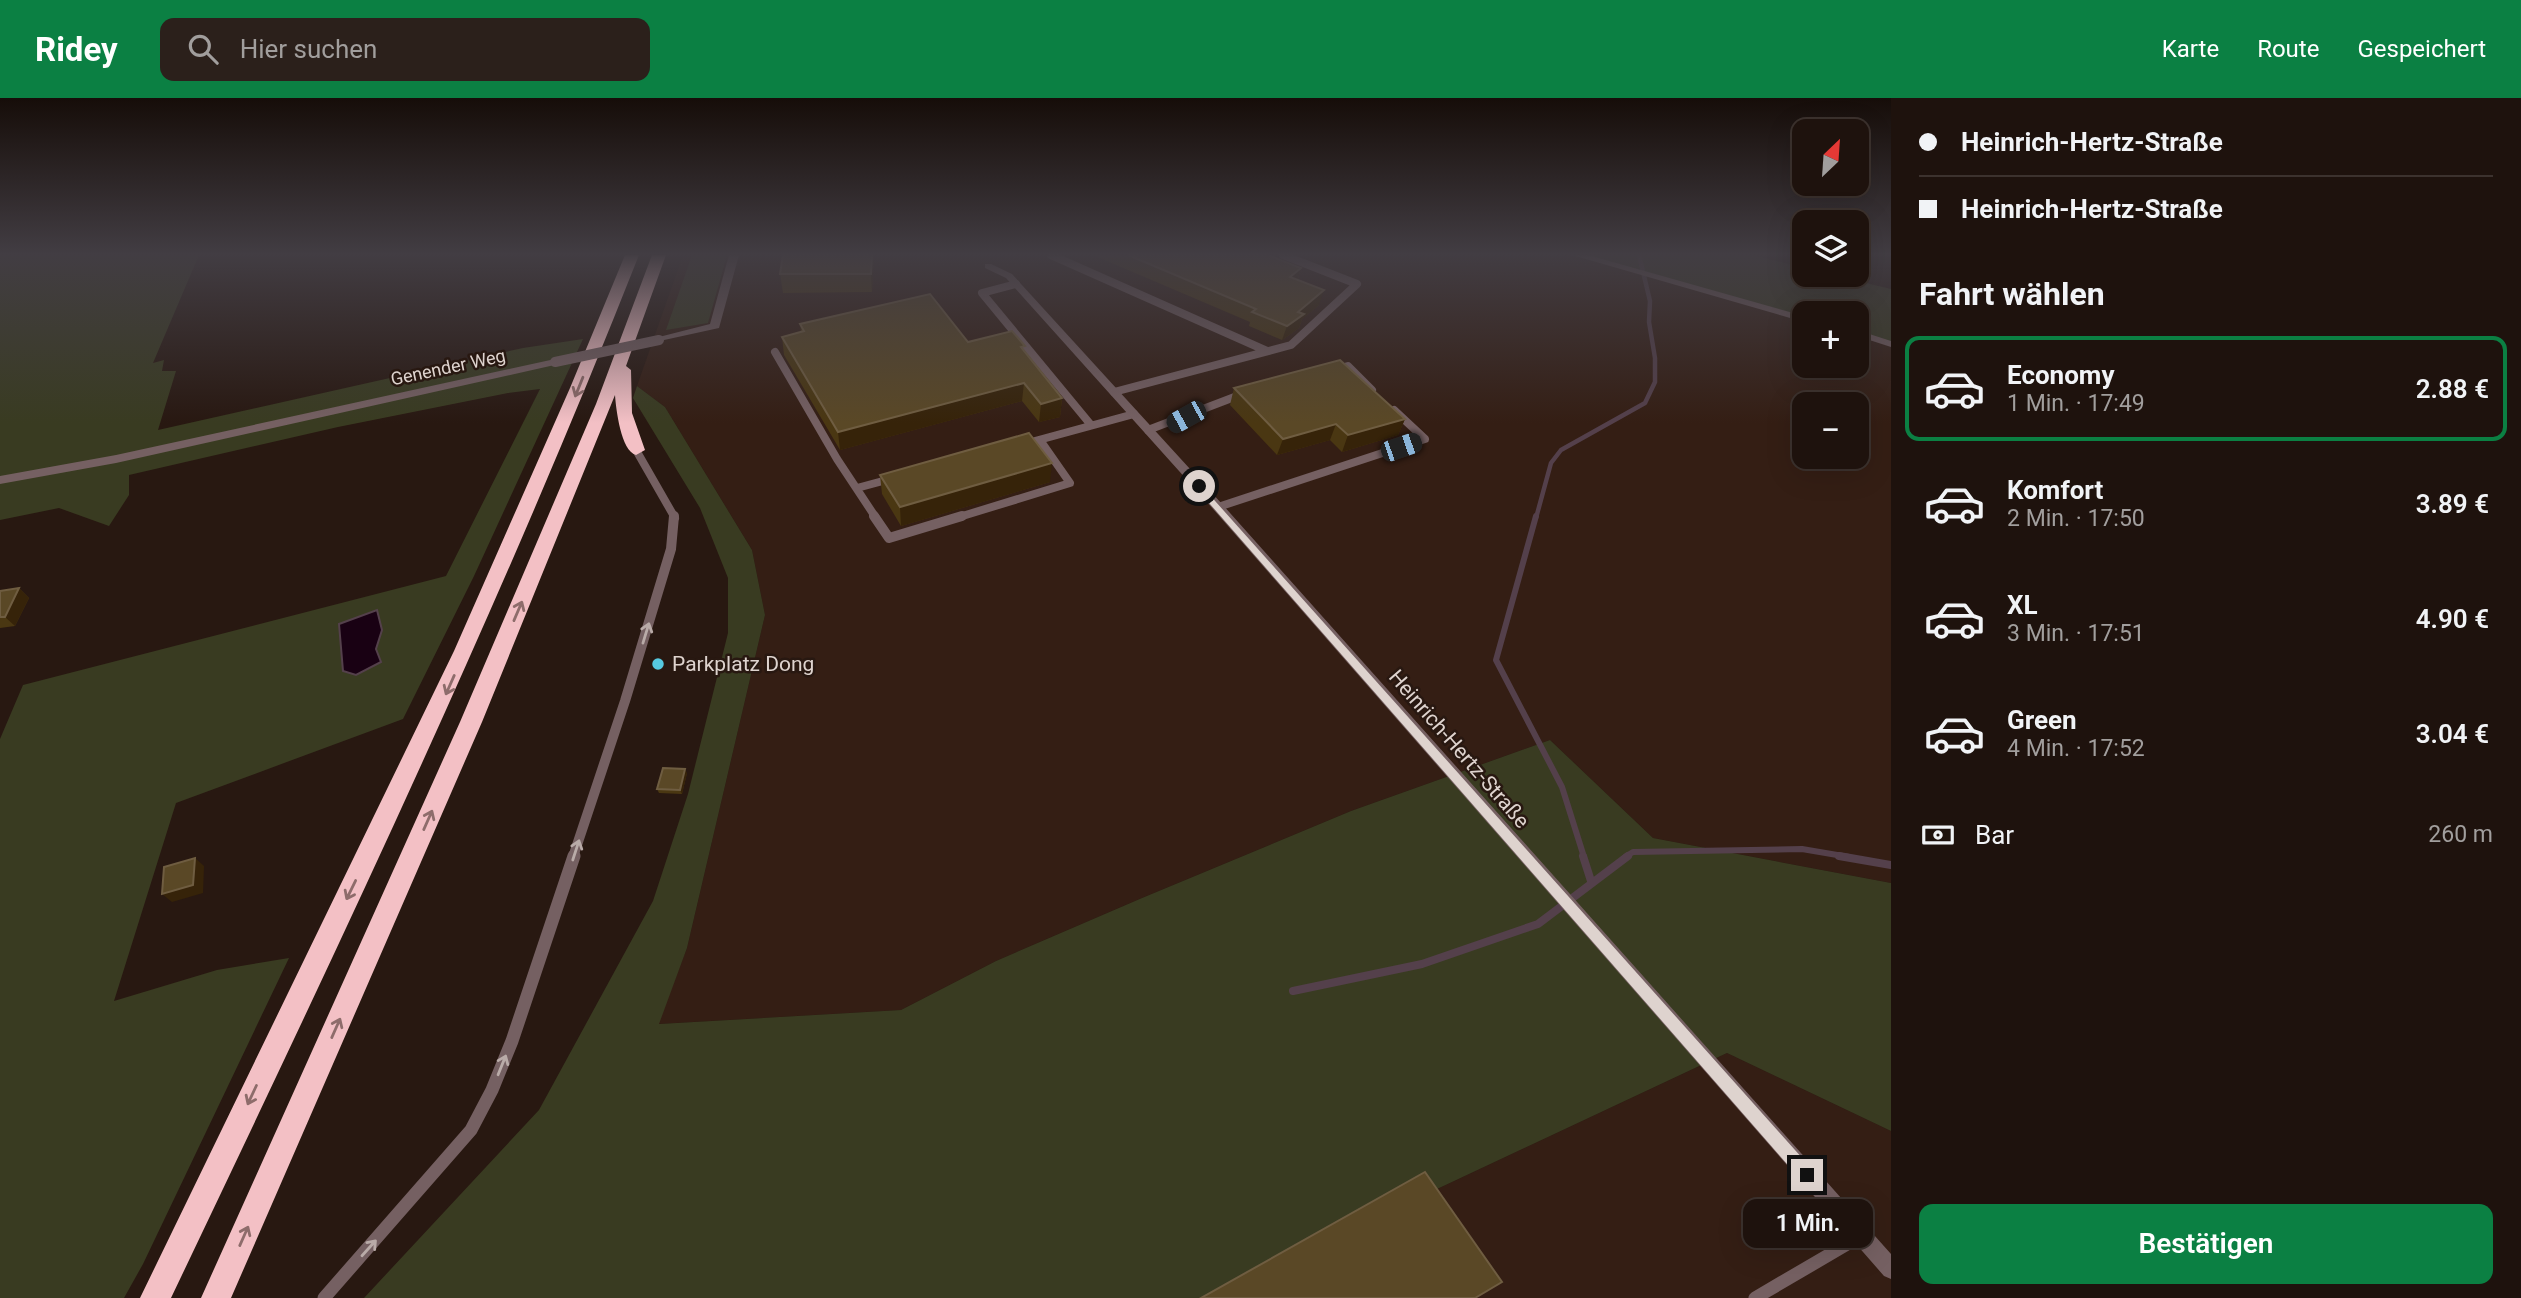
<!DOCTYPE html>
<html lang="de">
<head>
<meta charset="utf-8">
<style>
  body { margin:0; font-family:Roboto,sans-serif; background:#2b201b; color:#f1f3f6; height:100vh; display:flex; flex-direction:column; font-size:26px; white-space:nowrap }
  * { box-sizing:border-box; margin:0 }
  p { font-size:23px; color:#a19e9d }
  .icon { flex:none; width:38px; height:38px; fill:none; stroke:currentColor; stroke-width:2; stroke-linecap:round; stroke-linejoin:round }
  .map { position:relative; flex:1; overflow:hidden }
  .details { display:flex; flex-direction:column; background:#1e120d; width:630px }
  .details>* { flex:none }
  .hud { display:grid; align-content:center; height:154px; padding:0 28px; background:#1e120d }
  .needle { width:46px; rotate:25deg }
  .tools { position:absolute; left:1792px; top:21px; display:grid; gap:14px }
  .tools a { display:grid; place-items:center; width:77px; height:77px; border-radius:14px; background:#1e120d; box-shadow:0 7px 28px #0002,0 0 0 2px #3c322e; font-size:35px }
  .end { position:absolute; width:32px; height:32px; margin:-16px; border:9px solid #ded3ce; background:#111; box-shadow:0 0 0 4px #111 }
  .from { border-radius:50% }
  .bubble { position:absolute; height:49px; border-radius:14px; background:#1e120d; box-shadow:0 7px 28px #0002,0 0 0 2px #3c322e; font-size:23px; font-weight:600; line-height:49px; text-align:center }
  .car { position:absolute; width:21px; height:42px; margin:-21px -10px; border-radius:9px; box-shadow:0 0 5px 2px #0007; background:linear-gradient(#222 24%,#8ab4d8 0 40%,#222 0 76%,#8ab4d8 0 86%,#222 0) }
  .hud b { display:flex; align-items:center; gap:24px; height:66px; font-size:26px }
  .hud b+b { border-top:2px solid #3c322e }
  .hud i { width:18px; height:18px; background:#f1f3f6 }
  ul { padding:0; list-style:none }
  li { display:flex; align-items:center; gap:21px; height:105px; margin:0 14px 10px; padding:0 14px; border:4px solid transparent; border-radius:14px }
  li div { flex:1 }
  li b { display:block; font-size:26px }
  li em { font-style:normal; font-weight:600 }
  li.selected { border-color:#0b8043 }
  li>.icon { width:63px; height:63px; stroke-width:1.5 }
  h2 { padding:0 28px; font-size:32px; line-height:84px }
  .pay { display:flex; align-items:center; gap:18px; height:77px; padding:0 28px; font-size:26px }
  .pay p { margin-inline-start:auto }
  .primary-button { display:flex; gap:14px; margin-top:auto; padding:14px 28px }
  .primary-button a { flex:1; height:80px; border-radius:14px; background:#0b8043; color:#fff; font-size:28px; font-weight:600; line-height:80px; text-align:center }
  header { display:flex; align-items:center; gap:42px; box-sizing:border-box; height:98px; padding:0 35px; background:#0b8043; color:#fff }
  header strong { font-size:33px }
  nav { display:flex; gap:38px; margin-inline-start:auto; font-size:24px }
  .search { width:490px; height:63px; background:#2b201b; display:flex; align-items:center; gap:18px; box-sizing:border-box; padding:0 24px; border-radius:14px; color:#a19e9d; font-size:26px }
  main { display:flex; flex:1; min-height:0 }
  .map>svg:first-child { display:block }
  .built { fill:#341e14; fill-rule:evenodd }
  .green { fill:#393b21 }
  .water { fill:#190113; stroke:#54404b; stroke-width:2 }
  .lines { fill:none; stroke-linecap:round; stroke-linejoin:round }
  .stream-far2 { stroke:#54404b; stroke-width:4.5 }
  .stream-far1 { stroke:#54404b; stroke-width:6 }
  .stream { stroke:#54404b; stroke-width:8 }
  .service-far2 { stroke:#756062; stroke-width:8 }
  .service-far1 { stroke:#756062; stroke-width:10 }
  .service { stroke:#756062; stroke-width:13 }
  .minor { fill:#756062; fill-rule:evenodd }
  .motorway { fill:#f3c0c5; fill-rule:evenodd }
  .minor-bridge { stroke:#756062; stroke-width:10 }
  .wall { fill:#4a3712 }
  .shaded-wall { fill:#362309 }
  .building { fill:#5a4826; stroke:#6f5d41; stroke-width:2 }
  .oneway { stroke:#8e6c6b }
  .oneway2 { stroke:#b9aba8 }
  .route { fill:#ded3ce }
  .poi-dot { fill:#56c9e0; stroke:#281811; stroke-width:2.5 }
  .labels { text-anchor:middle; dominant-baseline:central; stroke-width:5; stroke-linejoin:round; paint-order:stroke }
  .far-street-label { font-size:18px; fill:#ded3ce; stroke:#281811 }
  .poi-label { font-size:21px; fill:#ded3ce; stroke:#281811; text-anchor:start }
  .street-label { font-size:21px; fill:#ded3ce; stroke:#281811 }
</style>
</head>
<body>
<header>
<strong>Ridey</strong>
<div class="search"><svg class="icon" aria-label="search" viewBox="0 0 24 24"><circle cx="10" cy="10" r="6"/><path d="M15 15l6 6"/></svg>Hier suchen</div>
<nav><a>Karte</a><a>Route</a><a>Gespeichert</a></nav>
</header>
<main>
<div class="map">
<svg width="1891" height="1200" viewBox="0 0 1891 1200">
  <rect width="100%" height="100%" fill="#281811"/>
  <!-- built -->
  <path class="built" d="M 683,157 L 1577,157 L 1804,222 L 1804,268 L 1857,268 L 1857,237 L 1891,247 L 1891,785 L 1653,740 L 1550,642 L 1351,713 L 1142,800 L 996,863 L 901,912 L 658,926 L 687,850 L 765,517 L 752,452 L 665,309 L 637,288 ZM 1804,306 L 1857,306 L 1857,359 L 1804,359 Z
    M 1727,955 L 1891,1033 L 1891,1200 L 1205,1200 Z"/>
  <!-- green -->
  <path class="green" d="M 0,157 L 199,157 L 153,265 L 164,262 L 162,273 L 176,273 L 158,332 L 523,250 L 583,241 L 474,478 L 403,621 L 176,705 L 114,903 L 217,872 L 289,860 L 143,1166 L 124,1200 L 0,1200 L 0,641 L 23,587 L 446,478 L 540,291 L 508,295 L 338,329 L 129,377 L 129,397 L 109,428 L 59,410 L 0,422 Z
    M 692,157 L 727,157 L 708,225 L 666,232 Z
    M 1578,157 L 1753,157 L 1804,170 L 1804,177 L 1832,177 L 1891,191 L 1891,246 L 1857,235 L 1857,215 L 1804,215 L 1804,221 Z
    M 637,288 L 665,309 L 752,452 L 765,517 L 687,850 L 659,926 L 901,912 L 996,863 L 1142,800 L 1351,713 L 1550,642 L 1653,740 L 1891,785 L 1891,1033 L 1727,955 L 1205,1200 L 364,1200 L 539,1012 L 653,803 L 688,696 L 728,535 L 728,480 L 700,410 L 633,300 Z"/>
  <!-- water -->
  <path class="water" d="M 377,512 L 382,532 L 376,551 L 381,564 L 356,577 L 343,573 L 339,526 Z"/>
  <g class="lines">
    <!-- stream-far2 -->
    <path class="stream-far2" d="M 1536,420 L 1551,365 L 1561,352 L 1645,305 L 1655,284 L 1655,260 L 1649,224 L 1650,203 L 1639,157"/>
    <!-- stream-far1 -->
    <path class="stream-far1" d="M 1536,418 L 1496,562 L 1562,689 L 1584,759
      M 1625,759 L 1633,754 L 1802,751 L 1849,759"/>
    <!-- stream -->
    <path class="stream" d="M 1583,758 L 1591,783
      M 1839,758 L 1891,767
      M 1293,893 L 1422,866 L 1538,826 L 1628,758"/>
    <!-- service-far2 -->
    <path class="service-far2" d="M 1051,157 L 1267,253
      M 1016,186 L 982,195 L 1091,327
      M 775,254 L 837,361 L 876,420
      M 1335,272 L 1348,268 L 1372,292
      M 1114,294 L 1291,247 L 1357,186 L 1283,157
      M 1148,332 L 1245,295
      M 1035,343 L 1134,316
      M 636,352 L 675,420
      M 857,390 L 894,380
      M 1218,409 L 1425,341 L 1394,312
      M 956,420 L 1070,385 L 1040,342"/>
    <!-- service-far1 -->
    <path class="service-far1" d="M 874,418 L 889,440 L 962,418
      M 573,759 L 625,603 L 671,451 L 674,418"/>
    <!-- service -->
    <path class="service" d="M 324,1200 L 471,1032 L 492,992 L 512,943 L 574,758
      M 1755,1200 L 1861,1138"/>
    <!-- minor -->
    <path class="minor" d="M 729,157 L 739,157 L 719,230 L 655,244 L 655,240 L 710,226 Z
      M 1572,157 L 1588,157 L 1804,218 L 1804,224 Z
      M 985,166 L 991,166 L 1012,176 L 1222,406 L 1891,1156 L 1891,1181 L 1884,1178 L 1214,412 L 1006,180 L 985,170 Z
      M 1857,232 L 1891,243 L 1891,249 L 1857,238 Z
      M 555,261 L 559,262 L 559,266 L 116,365 L 0,386 L 0,378 L 116,357 Z"/>
    <!-- motorway -->
    <path class="motorway" d="M 625,157 L 639,157 C 499,512 335,856 171,1200 L 140,1200 L 454,553 L 570,290 Z
      M 652,157 L 666,157 L 626,268 L 631,272 L 632,315 L 645,352 L 636,357 C 621,353 616,311 615,297 L 482,624 L 231,1200 L 201,1200 L 460,624 L 596,306 Z"/>
    <!-- minor-bridge -->
    <path class="minor-bridge" d="M 555,264 L 659,242"/>
  </g>
  <!-- wall -->
  <path class="wall" d="M 783,157 L 874,157 L 872,194 L 783,195 L 780,176 Z
    M 1093,157 L 1268,157 L 1301,170 L 1298,182 L 1319,207 L 1302,221 L 1299,230 L 1282,242 L 1249,228 L 1250,224 Z
    M 800,226 L 968,244 L 1024,253 L 1062,300 L 1060,319 L 1039,324 L 1022,303 L 840,352 L 784,257 L 782,239 L 801,234 Z
    M 1234,290 L 1405,321 L 1398,337 L 1342,354 L 1330,342 L 1277,357 L 1230,307 Z
    M 880,377 L 1050,384 L 901,428 L 882,396 Z
    M 19,490 L 29,500 L 15,528 L 0,530 L 0,493 Z
    M 687,675 L 682,696 L 659,695 L 657,691 Z"/>
  <!-- shaded-wall -->
  <path class="shaded-wall" d="M 872,157 L 874,157 L 872,194 L 871,176 Z
    M 1301,170 L 1297,184 L 1290,179 Z
    M 1324,192 L 1319,207 L 1302,221 L 1299,230 L 1282,242 L 1287,228 L 1298,214 Z
    M 1024,285 L 1022,303 L 840,352 L 838,334 Z
    M 1062,300 L 1060,319 L 1039,324 L 1041,306 Z
    M 1405,321 L 1398,337 L 1342,354 L 1348,337 Z
    M 1336,326 L 1330,342 L 1277,357 L 1283,341 Z
    M 1052,365 L 1050,384 L 901,428 L 900,409 Z
    M 19,490 L 29,500 L 15,528 L 5,519 Z
    M 685,671 L 687,675 L 682,696 L 680,692 Z
    M 195,760 L 204,768 L 203,795 L 172,804 L 162,796 Z"/>
  <!-- building -->
  <path class="building" d="M 783,157 L 872,157 L 871,176 L 780,176 Z
    M 1128,157 L 1268,157 L 1301,170 L 1290,179 L 1324,192 L 1298,214 L 1304,216 L 1287,228 L 1252,214 L 1256,211 Z
    M 930,196 L 968,244 L 1012,233 L 1025,248 L 1021,249 L 1062,300 L 1041,306 L 1024,285 L 838,334 L 782,239 L 804,233 L 800,226 Z
    M 1340,262 L 1405,321 L 1348,337 L 1336,326 L 1283,341 L 1234,290 Z
    M 1029,335 L 1052,365 L 900,409 L 880,377 Z
    M 19,490 L 5,519 L 0,519 L 0,493 Z
    M 663,670 L 685,671 L 680,692 L 657,691 Z
    M 195,760 L 193,787 L 162,796 L 164,769 Z
    M 1425,1074 L 1502,1184 L 1475,1200 L 1201,1200 Z"/>
  <!-- one-way arrows -->
  <defs><path id="oneway-shaft" d="M-6 0H5M1.5-3L5.5 0L1.5 3" fill="none" stroke-width="1.6" stroke-linecap="round" stroke-linejoin="round" transform="scale(1.75)"/></defs>
  <g class="oneway">
    <use href="#oneway-shaft" transform="translate(579 289) rotate(112)"/>
    <use href="#oneway-shaft" transform="translate(518 513) rotate(-67)"/>
    <use href="#oneway-shaft" transform="translate(450 587) rotate(114)"/>
    <use href="#oneway-shaft" transform="translate(428 722) rotate(-66)"/>
    <use href="#oneway-shaft" transform="translate(351 792) rotate(116)"/>
    <use href="#oneway-shaft" transform="translate(336 930) rotate(-66)"/>
    <use href="#oneway-shaft" transform="translate(252 997) rotate(115)"/>
    <use href="#oneway-shaft" transform="translate(244 1138) rotate(-66)"/>
  </g>
  <g class="oneway2">
    <use href="#oneway-shaft" transform="translate(646 535) rotate(-73)"/>
    <use href="#oneway-shaft" transform="translate(576 752) rotate(-72)"/>
    <use href="#oneway-shaft" transform="translate(502 967) rotate(-68)"/>
    <use href="#oneway-shaft" transform="translate(369 1150) rotate(-48)"/>
  </g>
  <!-- sky -->
  <linearGradient id="sky" x2="0" y2="1"><stop stop-color="#160d09"/><stop offset="0.48" stop-color="#423d43"/><stop offset="1" stop-color="#423d43" stop-opacity="0"/></linearGradient>
  <rect width="1891" height="325" fill="url(#sky)"/>
  <!-- route -->
  <path class="route" d="M 1199,385 L 1812,1071 L 1814,1077 L 1812,1082 L 1807,1084 L 1801,1082 L 1196,390 L 1194,388 Z"/>
  <!-- markers -->
  <circle class="poi-dot" cx="658" cy="566" r="7"/>
  <g class="labels">
    <!-- far-street labels -->
    <g class="far-street-label">
      <text transform="translate(448 269) rotate(-12)">Genender Weg</text>
    </g>
    <!-- poi labels -->
    <g class="poi-label">
      <text x="672" y="566">Parkplatz Dong</text>
    </g>
    <!-- street labels -->
    <g class="street-label">
      <text transform="translate(1459 651) rotate(49)">Heinrich-Hertz-Straße</text>
    </g>
  </g>
</svg>
<div class="tools">
<a><svg class="needle" viewBox="-14 -14 28 28"><path d="M0-13l5 13h-10z" fill="#e53935"/><path d="M0 13l5-13h-10z" fill="#a19e9d"/></svg></a>
<a><svg class="icon" aria-label="layers" viewBox="0 0 24 24"><path d="M12 4l9 5-9 5-9-5zM3 14l9 5 9-5"/></svg></a>
<a>+</a>
<a>−</a>
</div>
<i class="end from" style="left:1199px;top:388px"></i>
<i class="end" style="left:1807px;top:1077px"></i>
<div class="bubble" style="left:1743px;top:1101px;width:130px">1 Min.</div>
<i class="car" style="left:1186px;top:319px;rotate:241deg"></i>
<i class="car" style="left:1401px;top:349px;rotate:71deg"></i>
</div>
<section class="details">
<div class="hud">
<b><i class="from"></i>Heinrich-Hertz-Straße</b>
<b><i></i>Heinrich-Hertz-Straße</b>
</div>
<h2>Fahrt wählen</h2>
<ul>
<li class="selected"><svg class="icon" aria-label="car" viewBox="0 0 24 24"><path d="M5 17H2v-5l4-1 3-4h7l3 4 3 1v5h-3M9 17h6M6 11h13"/><circle cx="7" cy="17" r="2"/><circle cx="17" cy="17" r="2"/></svg><div><b>Economy</b><p>1 Min. · 17:49</p></div><em>2.88 €</em></li>
<li><svg class="icon" aria-label="car" viewBox="0 0 24 24"><path d="M5 17H2v-5l4-1 3-4h7l3 4 3 1v5h-3M9 17h6M6 11h13"/><circle cx="7" cy="17" r="2"/><circle cx="17" cy="17" r="2"/></svg><div><b>Komfort</b><p>2 Min. · 17:50</p></div><em>3.89 €</em></li>
<li><svg class="icon" aria-label="car" viewBox="0 0 24 24"><path d="M5 17H2v-5l4-1 3-4h7l3 4 3 1v5h-3M9 17h6M6 11h13"/><circle cx="7" cy="17" r="2"/><circle cx="17" cy="17" r="2"/></svg><div><b>XL</b><p>3 Min. · 17:51</p></div><em>4.90 €</em></li>
<li><svg class="icon" aria-label="car" viewBox="0 0 24 24"><path d="M5 17H2v-5l4-1 3-4h7l3 4 3 1v5h-3M9 17h6M6 11h13"/><circle cx="7" cy="17" r="2"/><circle cx="17" cy="17" r="2"/></svg><div><b>Green</b><p>4 Min. · 17:52</p></div><em>3.04 €</em></li>
</ul>
<div class="pay"><svg class="icon" aria-label="cash" viewBox="0 0 24 24"><path d="M3 7h18v10H3z"/><circle cx="12" cy="12" r="2"/></svg>Bar<p>260 m</p></div>
<div class="primary-button"><a>Bestätigen</a></div>
</section>
</main>
</body>
</html>
